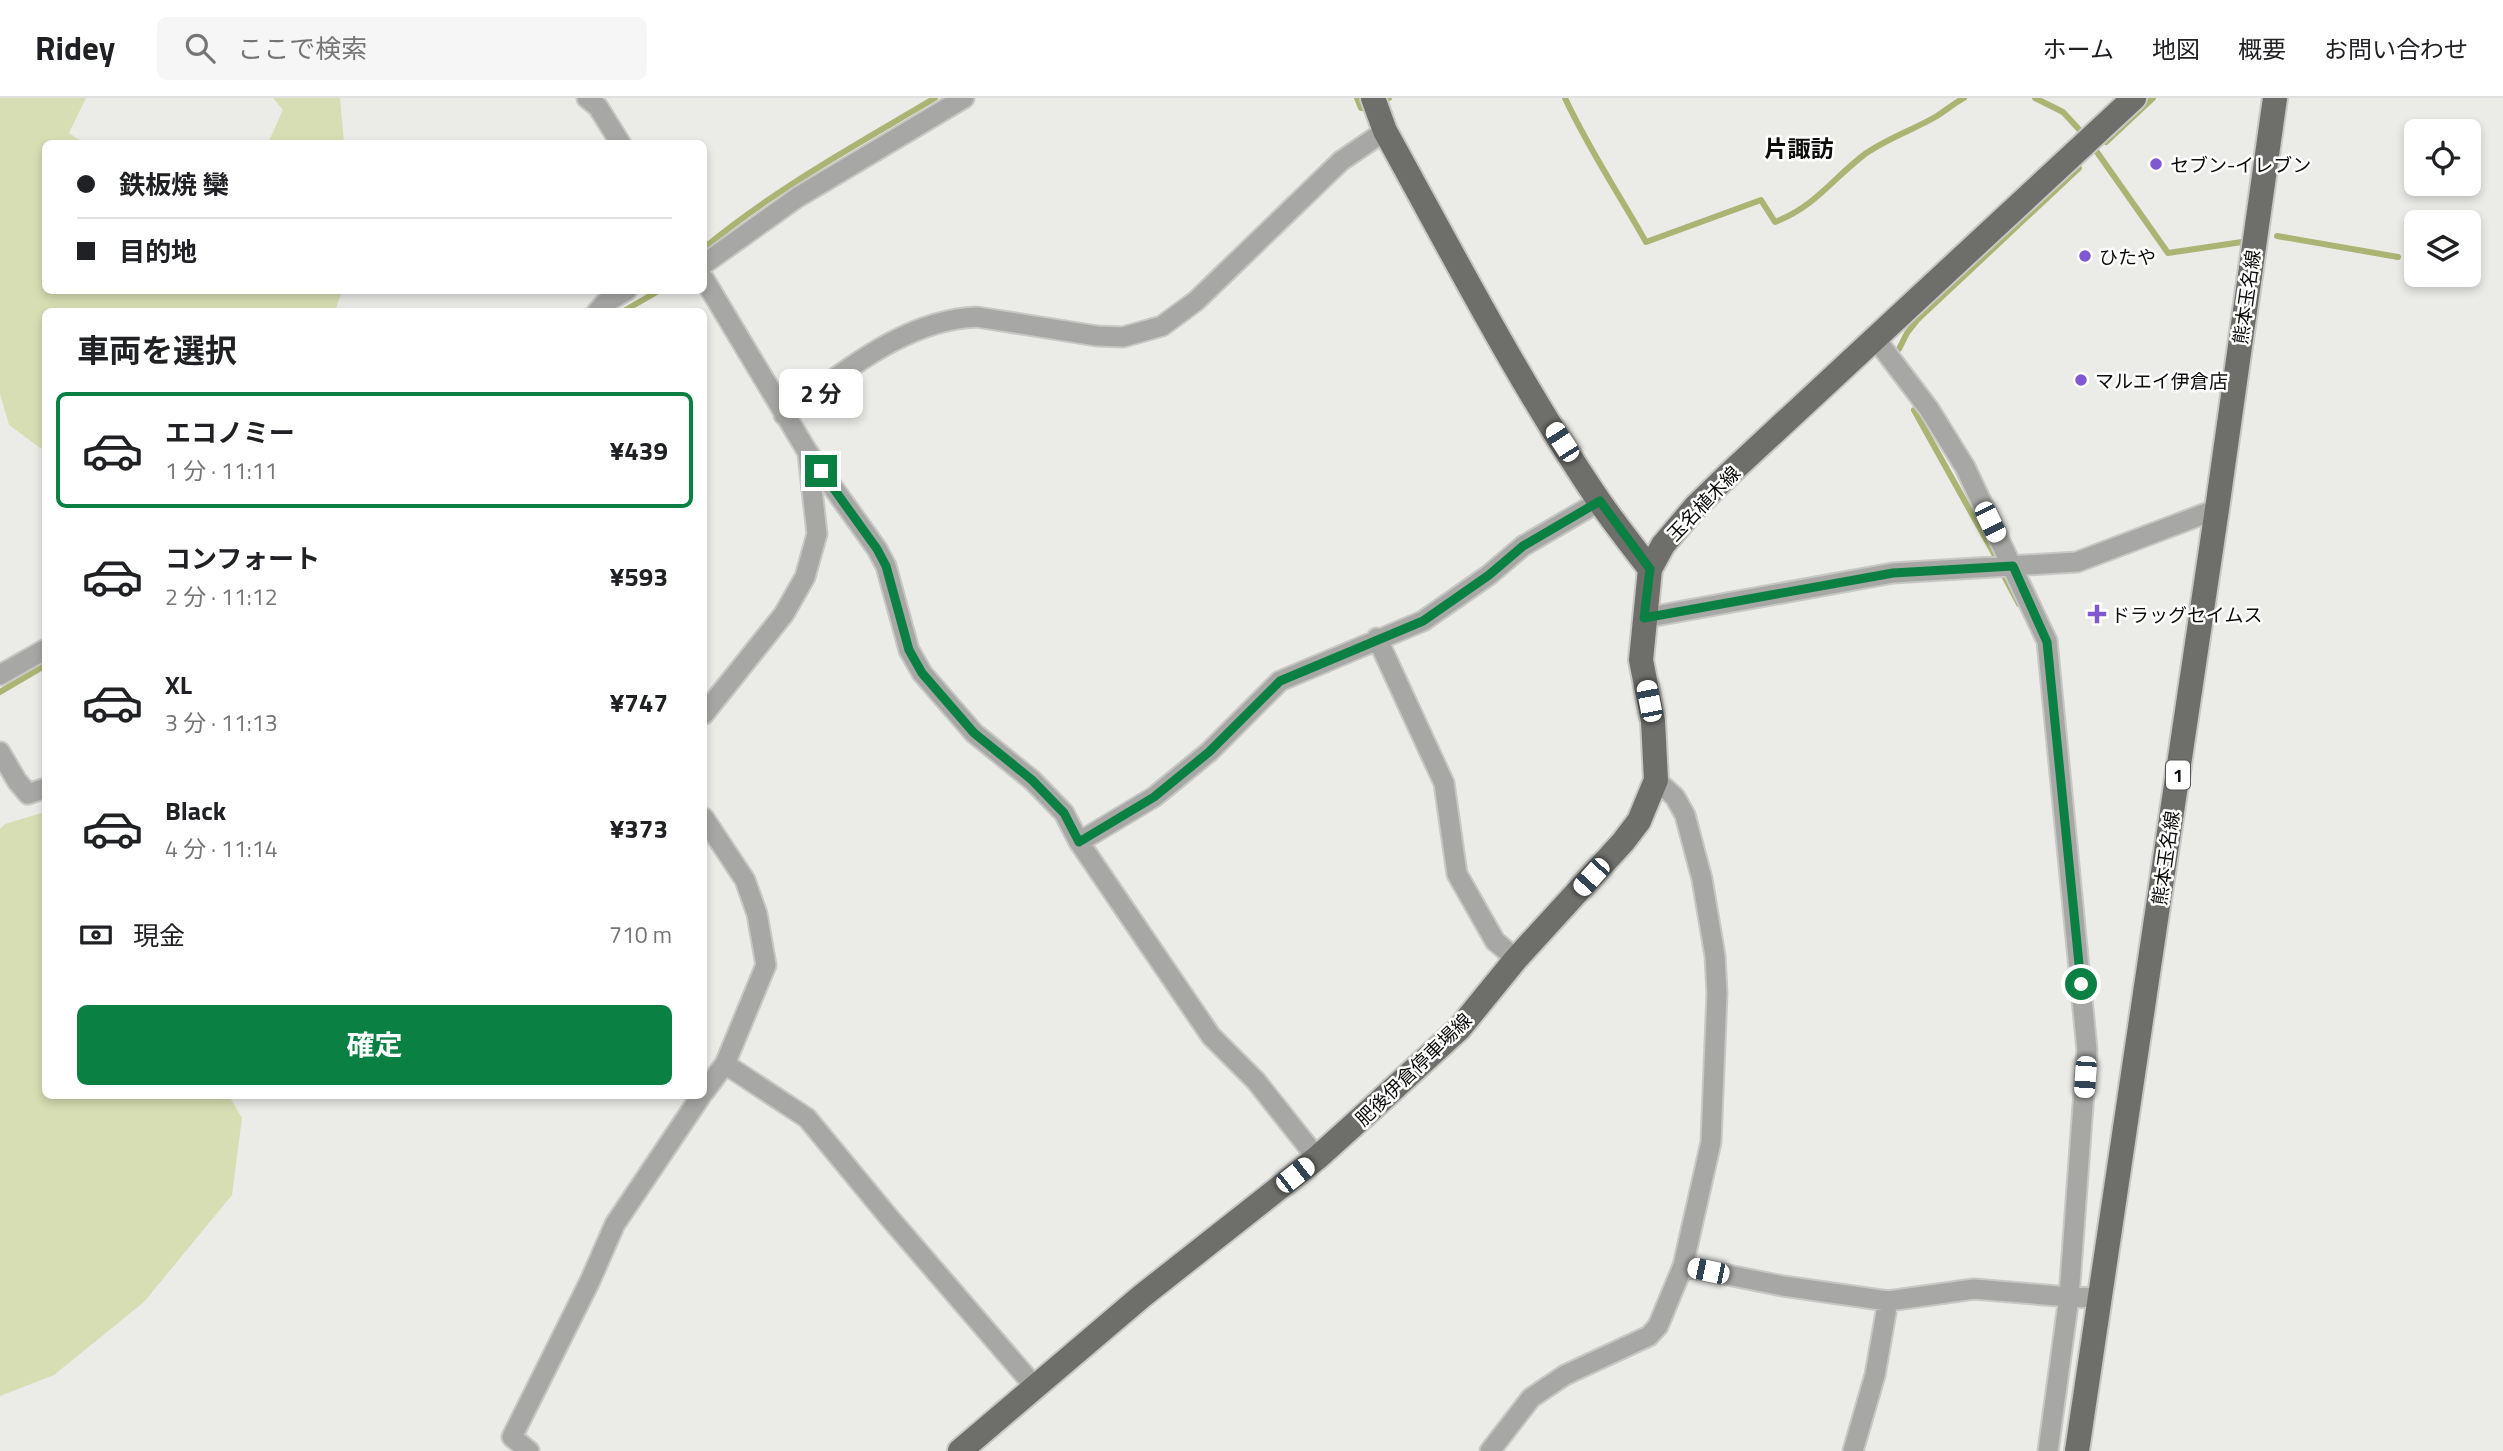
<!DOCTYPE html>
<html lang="ja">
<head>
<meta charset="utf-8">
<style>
  body { margin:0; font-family:"Titillium Web","Noto Sans JP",sans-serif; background:#f6f6f6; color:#202124; height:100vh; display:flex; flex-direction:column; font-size:26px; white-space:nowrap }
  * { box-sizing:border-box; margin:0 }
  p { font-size:23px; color:#757577 }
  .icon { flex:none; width:38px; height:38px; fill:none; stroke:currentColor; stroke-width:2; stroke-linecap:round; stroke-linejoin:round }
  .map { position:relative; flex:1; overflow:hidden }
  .details { position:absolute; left:42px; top:210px; width:665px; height:791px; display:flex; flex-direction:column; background:#fff; border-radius:10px; box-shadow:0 4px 10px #0003 }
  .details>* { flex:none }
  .banner { position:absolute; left:42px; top:42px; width:665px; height:154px; border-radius:10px; box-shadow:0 4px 10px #0003; display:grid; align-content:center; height:154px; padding:0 35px; background:#fff }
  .buttons { position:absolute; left:2404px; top:21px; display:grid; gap:14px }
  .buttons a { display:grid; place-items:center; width:77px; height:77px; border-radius:10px; background:#fff; box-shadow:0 4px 10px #0003; font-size:35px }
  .end { position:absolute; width:32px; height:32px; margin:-16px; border:9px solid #0b8043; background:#fff; box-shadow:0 0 0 4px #fff }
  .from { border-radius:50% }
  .bubble { position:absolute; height:49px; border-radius:10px; background:#fff; box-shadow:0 4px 10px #0003; font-size:23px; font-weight:700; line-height:49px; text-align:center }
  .car { position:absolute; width:21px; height:42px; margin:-21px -10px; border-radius:9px; box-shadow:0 0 5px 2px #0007; background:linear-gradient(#fff 24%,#345 0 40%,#fff 0 76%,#345 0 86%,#fff 0) }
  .banner b { display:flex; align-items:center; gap:24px; height:66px; font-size:26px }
  .banner b+b { border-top:2px solid #e0e0e0 }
  .banner i { width:18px; height:18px; background:#202124 }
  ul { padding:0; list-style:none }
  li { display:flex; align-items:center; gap:21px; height:116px; margin:0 14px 10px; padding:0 21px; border:4px solid transparent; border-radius:10px }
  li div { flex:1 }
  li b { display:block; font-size:26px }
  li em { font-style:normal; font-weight:700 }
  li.selected { border-color:#0b8043 }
  li>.icon { width:63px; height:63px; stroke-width:1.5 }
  h2 { padding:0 35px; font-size:32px; line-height:84px }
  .pay { display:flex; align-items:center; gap:18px; height:77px; padding:0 35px; font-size:26px }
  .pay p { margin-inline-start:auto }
  .button { display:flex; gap:14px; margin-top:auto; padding:14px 35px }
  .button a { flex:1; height:80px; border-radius:10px; background:#0b8043; color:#fff; font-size:28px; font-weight:700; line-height:80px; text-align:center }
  header { display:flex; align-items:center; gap:42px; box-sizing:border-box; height:98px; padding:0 35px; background:#fff; border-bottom:2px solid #e0e0e0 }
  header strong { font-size:33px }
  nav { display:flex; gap:38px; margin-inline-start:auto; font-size:24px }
  .search { width:490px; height:63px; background:#f6f6f6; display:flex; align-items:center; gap:18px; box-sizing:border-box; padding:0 24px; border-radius:10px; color:#757577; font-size:26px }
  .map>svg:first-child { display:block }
  .green { fill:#d7deb3 }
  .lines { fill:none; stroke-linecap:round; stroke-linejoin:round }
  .stream { stroke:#abb472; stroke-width:6 }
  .minor-casing { stroke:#c7c8c5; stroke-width:23 }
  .major-casing { stroke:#c7c8c5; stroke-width:28 }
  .minor { stroke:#a7a7a5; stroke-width:19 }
  .major { stroke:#6e6e6b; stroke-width:24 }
  .route { stroke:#0b8043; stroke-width:9 }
  .poi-dot { fill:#7f58d2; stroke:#fff; stroke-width:2.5 }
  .labels { text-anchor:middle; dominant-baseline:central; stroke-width:5; stroke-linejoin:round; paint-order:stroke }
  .shield { fill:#fff; stroke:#555554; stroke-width:2 }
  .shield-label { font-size:18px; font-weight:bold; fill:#0c0c0b }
  .poi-label { font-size:19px; fill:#0c0c0b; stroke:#fff; text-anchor:start }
  .street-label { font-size:19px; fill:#0c0c0b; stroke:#fff }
  .quarter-label { font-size:23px; font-weight:bold; fill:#0c0c0b; stroke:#fff }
</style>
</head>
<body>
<header>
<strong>Ridey</strong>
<div class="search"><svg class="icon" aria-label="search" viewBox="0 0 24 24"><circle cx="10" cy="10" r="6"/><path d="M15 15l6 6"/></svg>ここで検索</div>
<nav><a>ホーム</a><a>地図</a><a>概要</a><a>お問い合わせ</a></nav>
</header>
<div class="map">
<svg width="2503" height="1353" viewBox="0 0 2503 1353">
  <rect width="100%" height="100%" fill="#ebece8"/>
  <!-- green -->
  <path class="green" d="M 0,0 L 86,0 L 69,35 L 84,45 L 46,46 L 46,192 L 342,193 L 335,213 L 46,214 L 45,352 L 39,349 L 9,327 L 0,296 Z
    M 273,0 L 340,0 L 344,45 L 268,45 L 283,12 Z
    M 45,714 L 46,998 L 229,998 L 242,1020 L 232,1097 L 144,1204 L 54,1277 L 0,1298 L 0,731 L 5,726 Z"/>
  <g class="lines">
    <!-- stream -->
    <path class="stream" d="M 1357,0 L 1361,10 L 1366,9
      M 1388,0 L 1389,0
      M 1565,0 C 1588,50 1619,96 1646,144 L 1761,102 L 1775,124 C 1816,108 1832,81 1865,56 C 1888,40 1913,32 1937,18 C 1946,12 1955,5 1964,0
      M 2035,0 L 2063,14 L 2086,39
      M 2106,44 L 2153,0
      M 2092,47 L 2168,155 L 2242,144
      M 2277,138 L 2398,159
      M 704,150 C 775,91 856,47 935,0
      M 622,214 L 660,192
      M 1899,251 L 1907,235 L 1918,221 L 2079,70
      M 1914,312 L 1997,461
      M 2002,474 L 2019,506
      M 0,594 L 46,567"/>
    <defs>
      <path id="minor" d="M 587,0 L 598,9 L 621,46
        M 704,166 L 798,99 L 964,0
        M 704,181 L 807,353 L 877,451 L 886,468 L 909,552 L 922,575 L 974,635 L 1032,682 L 1064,715 L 1079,744 L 1211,938 L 1256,983 L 1317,1060
        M 597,214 L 605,205 L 627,192
        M 1875,240 L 1929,311 L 1965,369 L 2047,543 L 2087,952 L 2069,1199 L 2048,1353
        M 784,317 C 843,276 902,222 977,219 L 1097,238 L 1123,239 L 1162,228 L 1196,203 L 1341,63 L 1385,33
        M 1644,520 L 1893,475 L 2077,464 L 2217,411
        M 1377,540 L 1444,685 L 1457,776 L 1495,843 L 1516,861
        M 0,577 L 46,551
        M 704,616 L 784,516 L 805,479 L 817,436 L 808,356
        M 0,654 L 17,683 L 28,696 L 46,690
        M 704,720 L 745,782 L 757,816 L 766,867 L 725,966 L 704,994
        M 1079,744 L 1154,699 L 1209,654 L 1280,583 L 1423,523 L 1489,477 L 1523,448 L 1600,403
        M 725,966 L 807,1020 L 887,1117 L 1035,1289
        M 1683,1168 L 1783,1188 L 1888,1203 L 1974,1191 L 2069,1199 L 2100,1200
        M 529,1353 L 512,1339 L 590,1183 L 615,1126 L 701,998
        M 1490,1353 L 1531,1300 L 1565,1277 L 1649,1238 L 1658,1228 L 1683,1168 L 1711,1044 L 1717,895 L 1715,858 L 1702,781 L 1685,717 L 1675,699 L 1656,682
        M 1853,1353 L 1875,1277 L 1888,1203"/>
      <path id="major" d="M 1373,0 L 1385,33 C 1454,158 1519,285 1599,403 C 1615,426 1633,449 1650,471
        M 960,1353 L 1142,1198 L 1317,1060 L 1378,1005 L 1459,931 L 1516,861 L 1623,744 L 1639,723 L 1656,682 L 1653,623 L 1641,562 L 1650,471 L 1663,447 L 1696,408 L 1729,376 L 2134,0
        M 2077,1353 L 2217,411 L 2275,0"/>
    </defs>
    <!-- minor casing -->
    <use href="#minor" class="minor-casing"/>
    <!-- major casing -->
    <use href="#major" class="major-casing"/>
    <!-- minor -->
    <use href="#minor" class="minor"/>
    <!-- major -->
    <use href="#major" class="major"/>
  </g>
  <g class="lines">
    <!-- route -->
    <path class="route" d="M 821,373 L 877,451 L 886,468 L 909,552 L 922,575 L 974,635 L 1032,682 L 1064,715 L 1079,744 L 1154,699 L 1209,654 L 1280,583 L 1423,523 L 1489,477 L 1523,448 L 1600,403 L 1650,471 L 1644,520 L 1893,475 L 2013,468 L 2047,544 L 2081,886"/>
  </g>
  <!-- markers -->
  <g class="poi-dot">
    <circle cx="2156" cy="66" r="7"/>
    <circle cx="2085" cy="158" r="7"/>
    <circle cx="2081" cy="282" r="7"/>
    <path d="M2093.5 505.5h7v7h7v7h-7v7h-7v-7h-7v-7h7z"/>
  </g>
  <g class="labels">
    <!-- shield labels -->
    <rect class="shield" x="2166" y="662.5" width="24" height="29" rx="5"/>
    <g class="shield-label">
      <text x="2178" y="677">1</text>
    </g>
    <!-- poi labels -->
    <g class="poi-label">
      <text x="2170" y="66">セブン-イレブン</text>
      <text x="2099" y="158">ひたや</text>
      <text x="2095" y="282">マルエイ伊倉店</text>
      <text x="2111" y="516">ドラッグセイムス</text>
    </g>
    <!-- street labels -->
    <g class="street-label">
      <text transform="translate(2246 199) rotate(-82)">熊本玉名線</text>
      <text transform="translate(1703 405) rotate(-46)">玉名植木線</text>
      <text transform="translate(2165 760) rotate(-82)">熊本玉名線</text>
      <text transform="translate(1413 971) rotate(-44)">肥後伊倉停車場線</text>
    </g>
    <!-- quarter labels -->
    <g class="quarter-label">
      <text x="1799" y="50">片諏訪</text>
    </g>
  </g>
</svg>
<div class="buttons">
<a><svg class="icon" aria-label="locate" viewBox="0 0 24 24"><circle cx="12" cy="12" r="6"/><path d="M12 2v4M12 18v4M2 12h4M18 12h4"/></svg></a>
<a><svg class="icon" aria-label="layers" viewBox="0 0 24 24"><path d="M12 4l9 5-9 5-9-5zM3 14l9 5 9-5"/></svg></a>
</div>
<i class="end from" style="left:2081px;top:886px"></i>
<i class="end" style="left:821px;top:373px"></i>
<div class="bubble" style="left:779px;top:271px;width:84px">2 分</div>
<i class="car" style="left:1562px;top:344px;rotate:327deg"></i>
<i class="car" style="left:1990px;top:424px;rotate:154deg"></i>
<i class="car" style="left:1649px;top:603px;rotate:349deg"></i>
<i class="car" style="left:1591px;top:779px;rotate:222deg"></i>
<i class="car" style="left:2085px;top:979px;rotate:184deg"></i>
<i class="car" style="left:1295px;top:1077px;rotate:52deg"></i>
<i class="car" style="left:1708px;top:1173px;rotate:282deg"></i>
<div class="banner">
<b><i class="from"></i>鉄板焼 欒</b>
<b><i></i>目的地</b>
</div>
<section class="details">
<h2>車両を選択</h2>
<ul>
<li class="selected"><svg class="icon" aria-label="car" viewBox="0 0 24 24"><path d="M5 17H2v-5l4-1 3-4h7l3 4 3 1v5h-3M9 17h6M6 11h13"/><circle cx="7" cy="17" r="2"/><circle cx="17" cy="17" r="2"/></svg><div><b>エコノミー</b><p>1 分 · 11:11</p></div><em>¥439</em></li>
<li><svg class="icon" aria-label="car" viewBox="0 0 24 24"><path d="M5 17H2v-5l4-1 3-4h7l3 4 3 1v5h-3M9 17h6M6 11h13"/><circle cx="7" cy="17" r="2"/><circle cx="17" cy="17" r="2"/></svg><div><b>コンフォート</b><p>2 分 · 11:12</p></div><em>¥593</em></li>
<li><svg class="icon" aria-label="car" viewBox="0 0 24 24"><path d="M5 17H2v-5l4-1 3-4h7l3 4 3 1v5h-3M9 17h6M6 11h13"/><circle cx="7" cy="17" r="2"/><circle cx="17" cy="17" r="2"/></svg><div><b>XL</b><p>3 分 · 11:13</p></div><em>¥747</em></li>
<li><svg class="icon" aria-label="car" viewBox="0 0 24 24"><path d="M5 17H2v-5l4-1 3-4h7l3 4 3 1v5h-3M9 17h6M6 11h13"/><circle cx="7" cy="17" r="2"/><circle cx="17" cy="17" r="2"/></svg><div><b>Black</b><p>4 分 · 11:14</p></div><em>¥373</em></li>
</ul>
<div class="pay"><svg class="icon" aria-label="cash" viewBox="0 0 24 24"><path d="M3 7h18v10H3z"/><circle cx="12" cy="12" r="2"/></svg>現金<p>710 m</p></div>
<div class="button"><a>確定</a></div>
</section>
</div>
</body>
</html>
